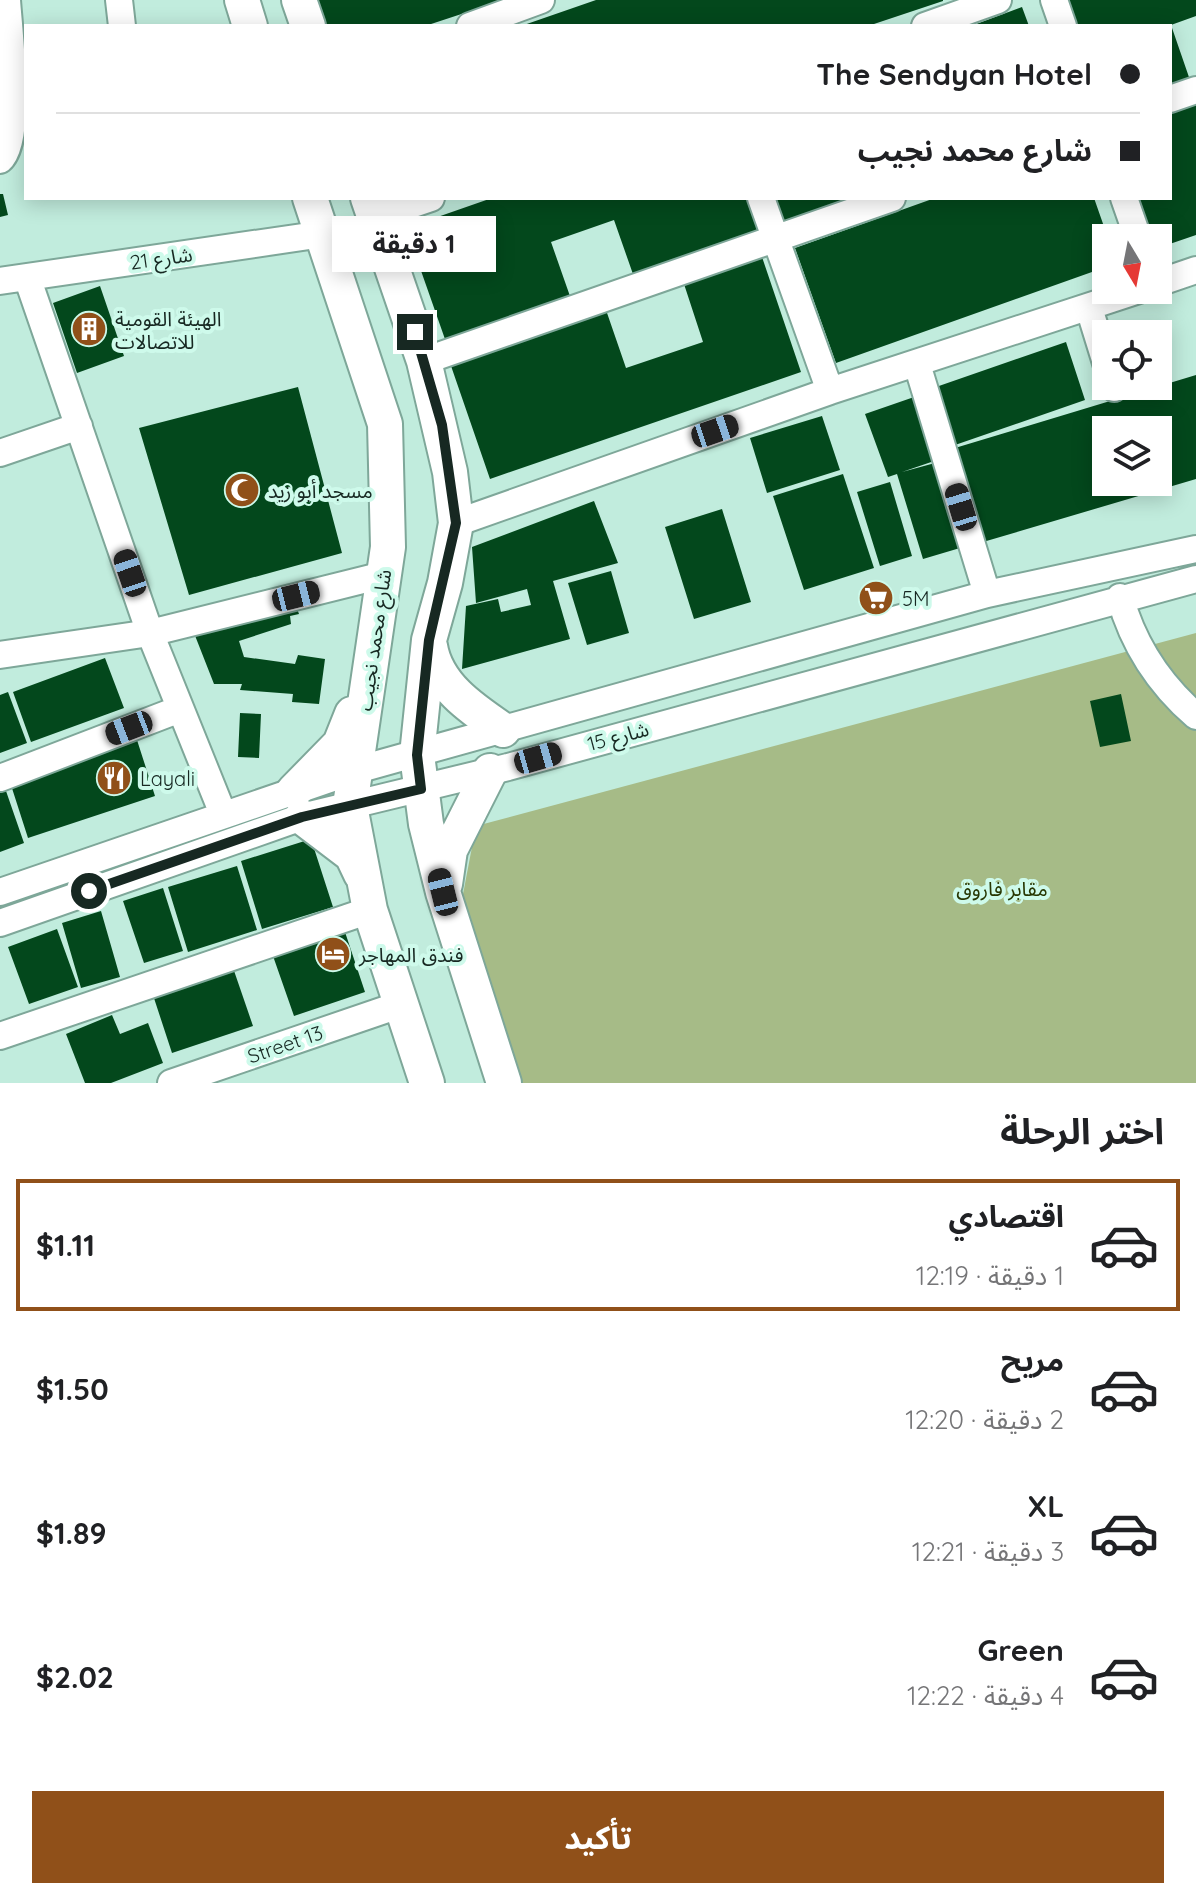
<!DOCTYPE html>
<html lang="ar">
<head>
<meta charset="utf-8">
<style>
  body { margin:0; font-family:Quicksand,"Noto Sans Arabic",sans-serif; background:#f2f2f2; color:#202124; direction:rtl; height:100vh; display:flex; flex-direction:column; font-size:30px; white-space:nowrap }
  * { box-sizing:border-box; margin:0 }
  p { font-size:26px; color:#757577 }
  .icon { flex:none; width:44px; height:44px; fill:none; stroke:currentColor; stroke-width:2; stroke-linecap:round; stroke-linejoin:round }
  .map { position:relative; height:1083px; overflow:hidden; direction:ltr }
  .drawer { display:flex; flex-direction:column; background:#fff; flex:1 }
  .drawer>* { flex:none }
  .top-card { position:absolute; left:24px; top:24px; width:1148px; height:176px; border-radius:0px; box-shadow:0 4px 20px #0003; direction:rtl; display:grid; align-content:center; height:176px; padding:0 32px; background:#fff }
  .needle { width:52px; rotate:170deg }
  .fabs { position:absolute; left:1092px; top:224px; display:grid; gap:16px }
  .fabs a { display:grid; place-items:center; width:80px; height:80px; border-radius:0px; background:#fff; box-shadow:0 4px 20px #0003; font-size:40px }
  .end { position:absolute; width:36px; height:36px; margin:-18px; border:10px solid #172822; background:#fff; box-shadow:0 0 0 4px #fff }
  .from { border-radius:50% }
  .bubble { position:absolute; height:56px; border-radius:0px; background:#fff; box-shadow:0 4px 20px #0003; font-size:26px; font-weight:700; line-height:56px; text-align:center; direction:rtl }
  .car { position:absolute; width:24px; height:48px; margin:-24px -12px; border-radius:10px; box-shadow:0 0 6px 2px #0007; background:linear-gradient(#222 24%,#8ab4d8 0 40%,#222 0 76%,#8ab4d8 0 86%,#222 0) }
  .top-card b { display:flex; align-items:center; gap:28px; height:76px; font-size:30px }
  .top-card b+b { border-top:2px solid #e0e0e0 }
  .top-card i { width:20px; height:20px; background:#202124 }
  ul { padding:0; list-style:none }
  li { display:flex; align-items:center; gap:24px; height:132px; margin:0 16px 12px; padding:0 16px; border:4px solid transparent; border-radius:0px }
  li div { flex:1 }
  li b { display:block; font-size:30px }
  li em { font-style:normal; font-weight:700 }
  li.active { border-color:#905019 }
  li>.icon { width:72px; height:72px; stroke-width:1.5 }
  h2 { padding:0 32px; font-size:36px; line-height:96px }
  .button { display:flex; gap:16px; margin-top:auto; padding:16px 32px }
  .button a { flex:1; height:92px; border-radius:0px; background:#905019; color:#fff; font-size:32px; font-weight:700; line-height:92px; text-align:center }
  .map>svg:first-child { display:block }
  .green { fill:#a6bb87 }
  .building { fill:#03481c; fill-rule:evenodd }
  .lines { fill:none; stroke-linecap:round; stroke-linejoin:round }
  .minor-casing { stroke:#7ea799; stroke-width:30 }
  .major-casing { stroke:#7ea799; stroke-width:38 }
  .minor { stroke:#fff; stroke-width:26 }
  .major { stroke:#fff; stroke-width:34 }
  .route { stroke:#172822; stroke-width:10 }
  .labels { text-anchor:middle; dominant-baseline:central; stroke-width:8; stroke-linejoin:round; paint-order:stroke }
  .street-label { font-size:20px; fill:#172822; stroke:#cefaeb }
  .poi-label { font-size:20px; fill:#172822; stroke:#cefaeb; text-anchor:start }
  .park-label { font-size:20px; fill:#273602; stroke:#cefaeb }
</style>
</head>
<body>
<div class="map">
<svg width="1196" height="1083" viewBox="0 0 1196 1083">
  <rect width="100%" height="100%" fill="#c1ecdd"/>
  <!-- green -->
  <path class="green" d="M 1196,633 L 1196,1083 L 513,1083 L 459,915 L 476,826 Z"/>
  <!-- building -->
  <path class="building" d="M 315,0 L 501,0 L 501,1 L 425,26 L 324,26 Z
    M 596,0 L 943,0 L 943,1 L 868,26 L 521,26 Z
    M 1059,0 L 1196,0 L 1196,16 L 1171,25 L 1191,83 L 1170,91 L 1170,26 L 1065,26 Z
    M 1022,7 L 1029,26 L 971,26 Z
    M 1196,105 L 1196,235 L 1158,248 L 1158,238 L 1141,238 L 1127,198 L 1170,198 L 1170,114 Z
    M 0,194 L 3,194 L 8,215 L 0,217 Z
    M 492,198 L 747,198 L 759,234 L 634,277 L 614,220 L 551,242 L 571,299 L 446,342 L 406,228 Z
    M 775,198 L 851,198 L 783,222 Z
    M 935,198 L 1094,198 L 1108,238 L 1106,267 L 836,363 L 795,248 Z
    M 762,257 L 801,372 L 490,479 L 450,363 L 606,310 L 626,368 L 703,342 L 684,284 Z
    M 100,286 L 124,356 L 77,373 L 53,303 Z
    M 1066,342 L 1085,400 L 955,445 L 936,387 Z
    M 1196,375 L 1196,479 L 983,542 L 955,448 ZM 1106,430 L 1158,430 L 1158,482 L 1106,482 Z
    M 298,387 L 342,553 L 189,595 L 139,428 Z
    M 917,396 L 940,459 L 902,472 L 935,463 L 960,548 L 923,559 L 897,474 L 888,477 L 865,414 Z
    M 822,416 L 840,470 L 767,493 L 750,438 Z
    M 843,474 L 874,568 L 804,590 L 773,496 Z
    M 890,482 L 912,556 L 880,566 L 857,492 Z
    M 594,501 L 618,563 L 553,581 L 570,639 L 462,669 L 466,606 L 498,599 L 501,612 L 531,605 L 527,589 L 476,603 L 472,547 Z
    M 722,509 L 751,602 L 694,619 L 665,527 Z
    M 611,571 L 629,633 L 587,645 L 568,583 Z
    M 293,598 L 299,614 L 290,616 L 291,624 L 239,641 L 244,657 L 295,664 L 298,655 L 325,659 L 319,704 L 292,702 L 293,694 L 240,690 L 242,684 L 214,684 L 194,633 Z
    M 105,658 L 124,708 L 31,742 L 13,692 Z
    M 8,692 L 27,743 L 0,753 L 0,695 Z
    M 1121,694 L 1131,741 L 1100,747 L 1090,701 Z
    M 240,713 L 261,714 L 259,758 L 238,757 Z
    M 137,740 L 155,796 L 28,838 L 10,782 Z
    M 6,791 L 24,843 L 0,852 L 0,793 Z
    M 311,839 L 333,907 L 262,929 L 241,861 Z
    M 237,866 L 257,930 L 188,952 L 168,887 Z
    M 163,888 L 183,951 L 144,963 L 123,901 Z
    M 101,911 L 120,977 L 81,988 L 62,923 Z
    M 57,929 L 78,987 L 29,1004 L 8,947 Z
    M 345,932 L 365,992 L 294,1016 L 273,956 Z
    M 231,962 L 253,1026 L 172,1053 L 151,989 Z
    M 112,1015 L 120,1034 L 148,1023 L 163,1063 L 111,1083 L 85,1083 L 66,1034 Z"/>
  <g class="lines">
    <defs>
      <path id="minor" d="M 119,0 L 122,26
        M 1054,0 L 1063,26
        M 470,26 L 541,0
        M 925,26 L 998,0
        M 1170,99 L 1196,90
        M 0,160 C 23,141 9,31 7,0
        M 761,198 L 830,391
        M 1124,198 L 1138,238
        M 375,217 L 431,198
        M 27,277 L 150,633 L 223,814
        M 0,281 L 323,234
        M 1158,283 L 1196,270
        M 1089,308 L 1106,363
        M 424,361 L 892,198
        M 917,364 L 987,594
        M 1113,386 L 1114,388
        M 0,453 L 79,426
        M 456,523 L 830,391 L 1139,290
        M 1120,597 C 1133,644 1159,684 1196,716
        M 0,655 L 150,633 L 383,575
        M 0,778 L 180,709
        M 0,892 L 353,771 L 987,594 L 1196,549
        M 0,923 L 302,817 L 508,767 L 1196,579
        M 0,1036 L 370,910
        M 171,1083 L 399,1005"/>
      <path id="major" d="M 242,0 L 250,26
        M 299,0 L 308,26
        M 310,198 L 385,424 L 388,547 L 350,806 L 370,910 L 427,1083
        M 368,198 L 424,361 L 450,472 L 456,523 L 445,583 L 429,640 L 417,755 L 426,824 L 443,892 L 504,1083
        M 430,646 C 436,685 472,709 503,730
        M 294,791 L 340,744 L 352,714
        M 302,817 L 352,855 L 361,874
        M 445,884 L 450,850 L 490,771"/>
    </defs>
    <!-- minor casing -->
    <use href="#minor" class="minor-casing"/>
    <!-- major casing -->
    <use href="#major" class="major-casing"/>
    <!-- minor -->
    <use href="#minor" class="minor"/>
    <!-- major -->
    <use href="#major" class="major"/>
  </g>
  <g class="lines">
    <!-- route -->
    <path class="route" d="M 89,891 L 302,817 L 421,789 L 417,755 L 429,640 L 456,523 L 442,425 L 415,332"/>
  </g>
  <!-- icons -->
  <defs>
    <symbol id="building-disc" viewBox="-11 -11 22 22"><circle r="9.5" fill="#905019" stroke="#cefaeb"/><path d="M-4-6H4V6H1V3H-1V6H-4ZM-2.5-4.3h1.7v1.8h-1.7ZM.8-4.3h1.7v1.8H.8ZM-2.5-1h1.7V.8h-1.7ZM.8-1h1.7V.8H.8Z" fill="#fff"/></symbol>
    <symbol id="mosque-disc" viewBox="-11 -11 22 22"><circle r="9.5" fill="#905019" stroke="#cefaeb"/><path d="M3.5-4.9A6 6 0 1 0 3.5 4.9A5 5 0 1 1 3.5-4.9Z" fill="#fff"/></symbol>
    <symbol id="supermarket-disc" viewBox="-11 -11 22 22"><circle r="9.5" fill="#905019" stroke="#cefaeb"/><path d="M-6-5.5h2.5l.6 2H6L4.5 2H-2.5L-4.4-4H-6ZM-1.5 3.2a1.3 1.3 0 1 0 .1 0ZM3 3.2a1.3 1.3 0 1 0 .1 0Z" fill="#fff"/></symbol>
    <symbol id="restaurant-disc" viewBox="-11 -11 22 22"><circle r="9.5" fill="#905019" stroke="#cefaeb"/><path d="M-5-6h1v4h1v-4h1v4h1v-4h1v5L-1.5 .5V6h-2V.5L-5-1ZM5-6V6H3V1.5H1.5Q1.5-4 5-6Z" fill="#fff"/></symbol>
    <symbol id="hotel-disc" viewBox="-11 -11 22 22"><circle r="9.5" fill="#905019" stroke="#cefaeb"/><path d="M-6-4.5h1.5V1H6V5H4.5V3h-9V5H-6ZM-4 0a1.8 1.8 0 1 1 3.6 0ZM.5 0V-2.5h3Q6-2.5 6 0Z" fill="#fff"/></symbol>
  </defs>
  <g fill-rule="evenodd">
    <use href="#building-disc" x="69" y="309" width="40" height="40"/>
    <use href="#mosque-disc" x="222" y="470" width="40" height="40"/>
    <use href="#supermarket-disc" x="856" y="578" width="40" height="40"/>
    <use href="#restaurant-disc" x="94" y="758" width="40" height="40"/>
    <use href="#hotel-disc" x="313" y="934" width="40" height="40"/>
  </g>
  <g class="labels">
    <!-- street labels -->
    <g class="street-label">
      <text transform="translate(161 258) rotate(-8)">شارع 21</text>
      <text transform="translate(374 640) rotate(-82)">شارع محمد نجيب</text>
      <text transform="translate(618 736) rotate(-15)">شارع 15</text>
      <text transform="translate(285 1044) rotate(-19)">Street 13</text>
    </g>
    <!-- poi labels -->
    <g class="poi-label">
      <text x="115" y="318">الهيئة القومية<tspan x="115" dy="23">للاتصالات</tspan></text>
      <text x="268" y="490">مسجد أبو زيد</text>
      <text x="902" y="598">5M</text>
      <text x="140" y="778">Layali</text>
      <text x="359" y="954">فندق المهاجر</text>
    </g>
    <!-- park labels -->
    <g class="park-label">
      <text x="1002" y="888">مقابر فاروق</text>
    </g>
  </g>
</svg>
<div class="fabs">
<a><svg class="needle" viewBox="-14 -14 28 28"><path d="M0-13l5 13h-10z" fill="#e53935"/><path d="M0 13l5-13h-10z" fill="#757577"/></svg></a>
<a><svg class="icon" aria-label="locate" viewBox="0 0 24 24"><circle cx="12" cy="12" r="6"/><path d="M12 2v4M12 18v4M2 12h4M18 12h4"/></svg></a>
<a><svg class="icon" aria-label="layers" viewBox="0 0 24 24"><path d="M12 4l9 5-9 5-9-5zM3 14l9 5 9-5"/></svg></a>
</div>
<i class="end from" style="left:89px;top:891px"></i>
<i class="end" style="left:415px;top:332px"></i>
<div class="bubble" style="left:332px;top:216px;width:164px">1 دقيقة</div>
<i class="car" style="left:715px;top:431px;rotate:71deg"></i>
<i class="car" style="left:961px;top:507px;rotate:343deg"></i>
<i class="car" style="left:130px;top:573px;rotate:341deg"></i>
<i class="car" style="left:296px;top:596px;rotate:76deg"></i>
<i class="car" style="left:129px;top:728px;rotate:249deg"></i>
<i class="car" style="left:538px;top:758px;rotate:74deg"></i>
<i class="car" style="left:443px;top:892px;rotate:346deg"></i>
<div class="top-card">
<b><i class="from"></i>The Sendyan Hotel</b>
<b><i></i>شارع محمد نجيب</b>
</div>
</div>
<section class="drawer">
<h2>اختر الرحلة</h2>
<ul>
<li class="active"><svg class="icon" aria-label="car" viewBox="0 0 24 24"><path d="M5 17H2v-5l4-1 3-4h7l3 4 3 1v5h-3M9 17h6M6 11h13"/><circle cx="7" cy="17" r="2"/><circle cx="17" cy="17" r="2"/></svg><div><b>اقتصادي</b><p>1 دقيقة · 12:19</p></div><em>$1.11</em></li>
<li><svg class="icon" aria-label="car" viewBox="0 0 24 24"><path d="M5 17H2v-5l4-1 3-4h7l3 4 3 1v5h-3M9 17h6M6 11h13"/><circle cx="7" cy="17" r="2"/><circle cx="17" cy="17" r="2"/></svg><div><b>مريح</b><p>2 دقيقة · 12:20</p></div><em>$1.50</em></li>
<li><svg class="icon" aria-label="car" viewBox="0 0 24 24"><path d="M5 17H2v-5l4-1 3-4h7l3 4 3 1v5h-3M9 17h6M6 11h13"/><circle cx="7" cy="17" r="2"/><circle cx="17" cy="17" r="2"/></svg><div><b>XL</b><p>3 دقيقة · 12:21</p></div><em>$1.89</em></li>
<li><svg class="icon" aria-label="car" viewBox="0 0 24 24"><path d="M5 17H2v-5l4-1 3-4h7l3 4 3 1v5h-3M9 17h6M6 11h13"/><circle cx="7" cy="17" r="2"/><circle cx="17" cy="17" r="2"/></svg><div><b>Green</b><p>4 دقيقة · 12:22</p></div><em>$2.02</em></li>
</ul>
<div class="button"><a>تأكيد</a></div>
</section>
</body>
</html>
